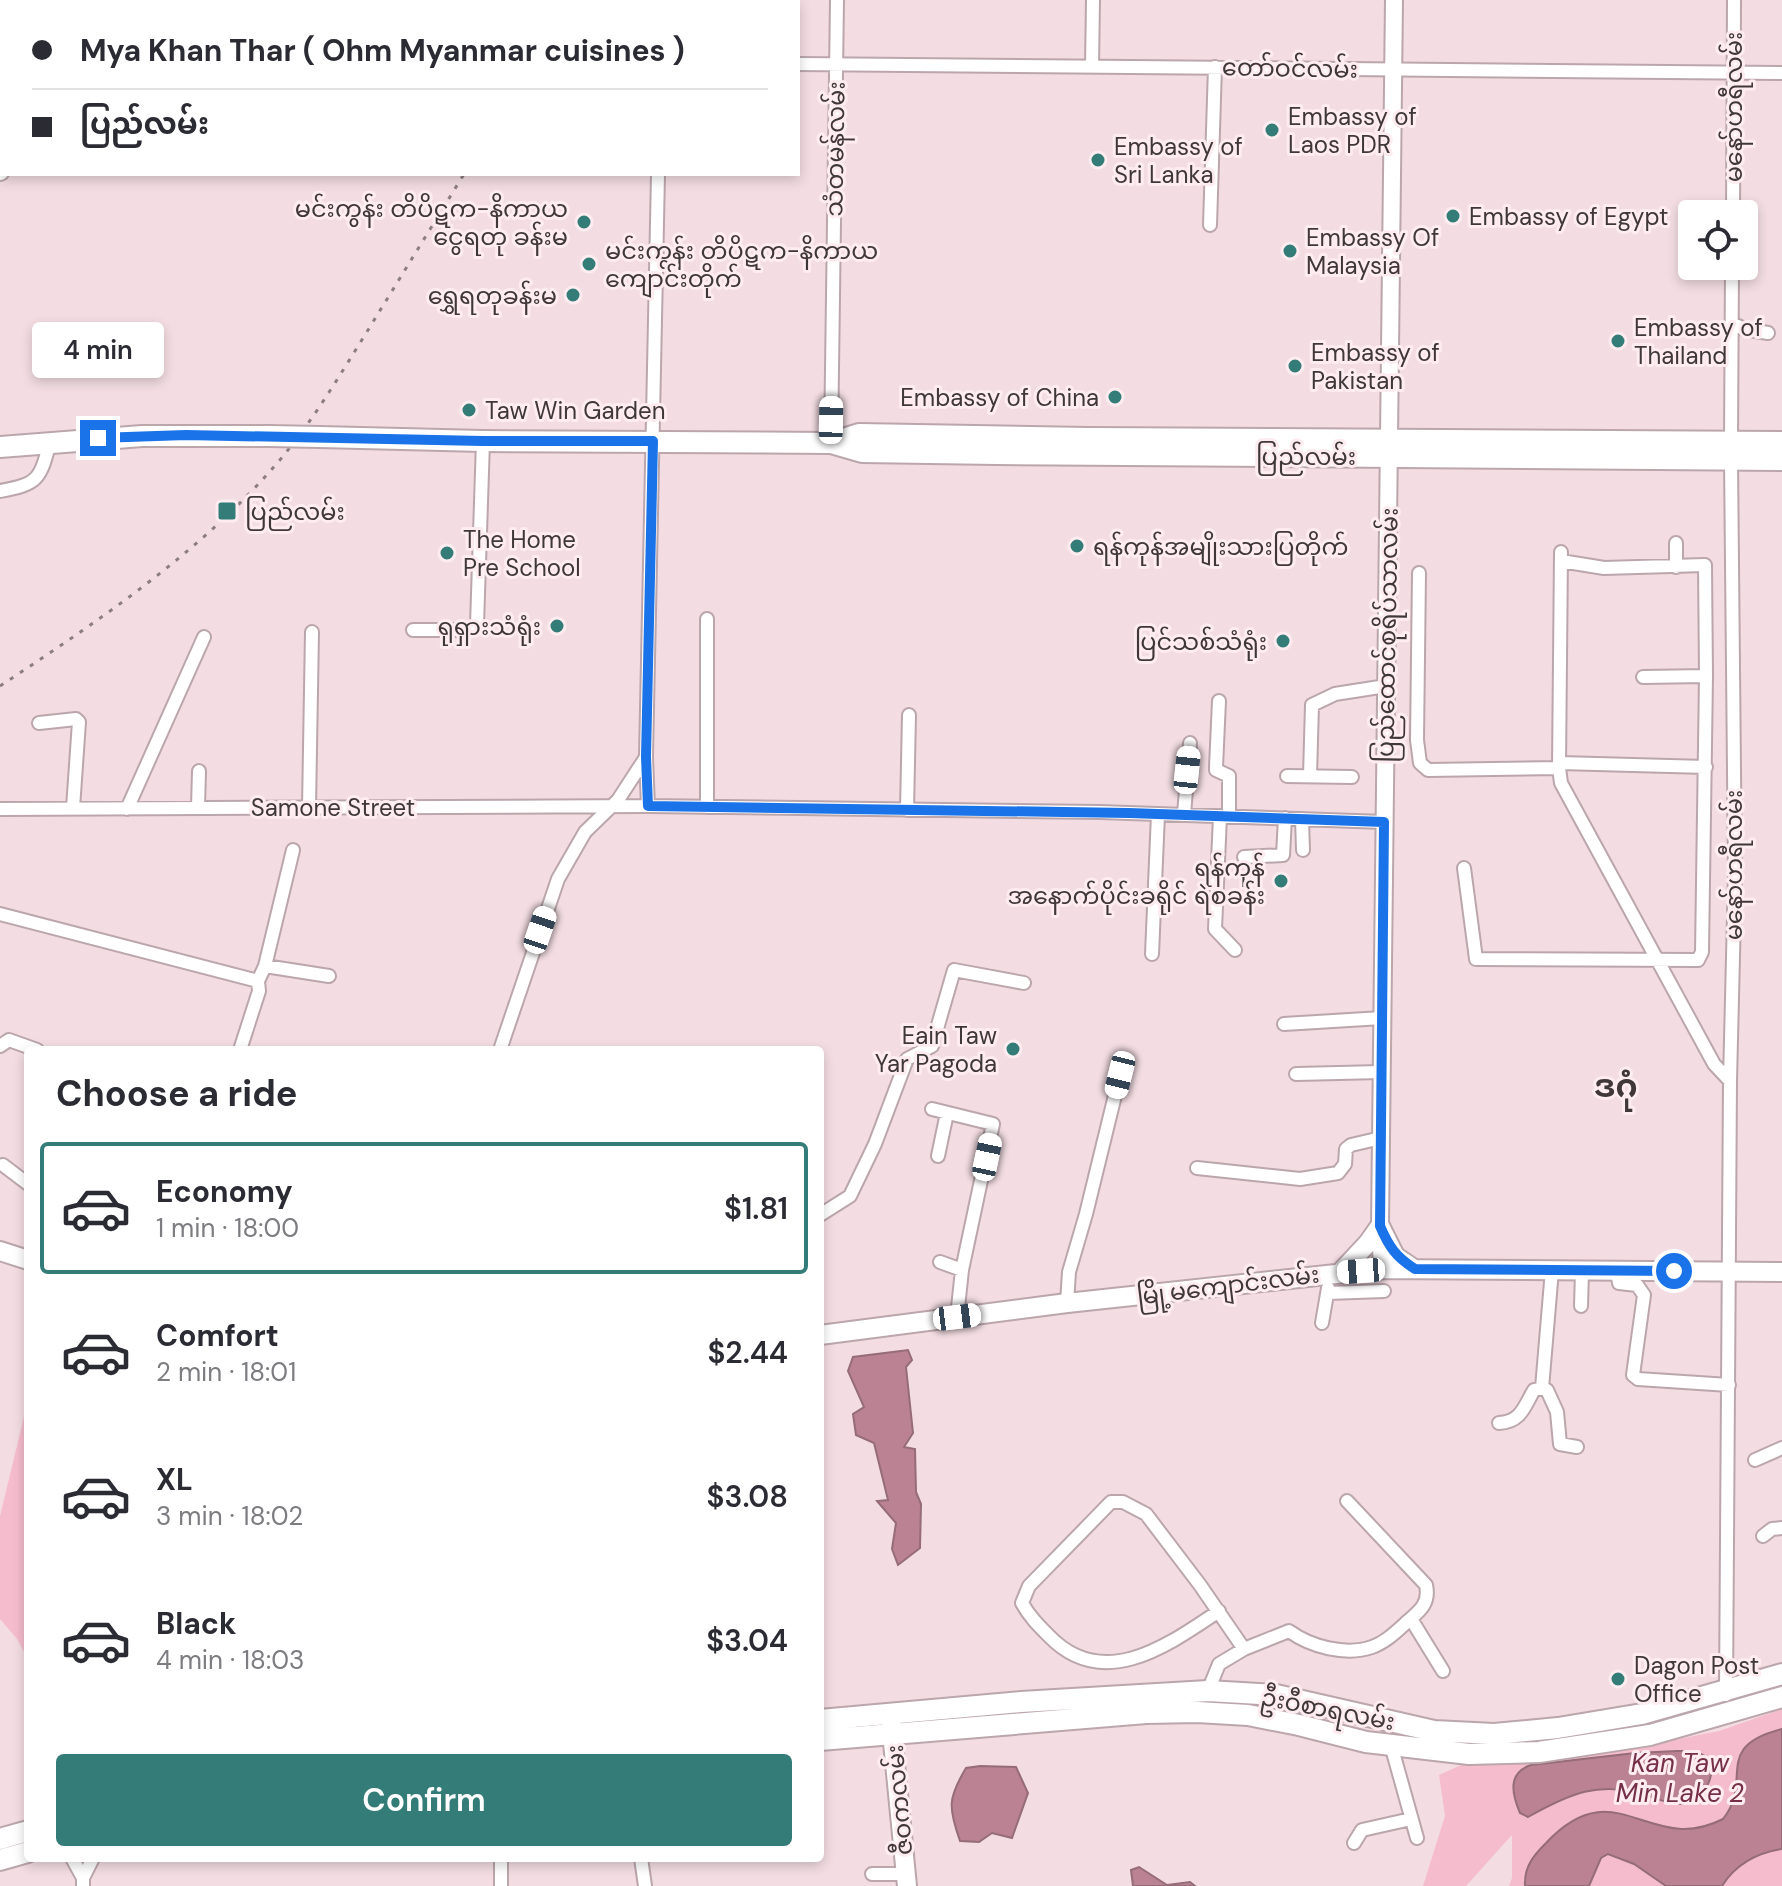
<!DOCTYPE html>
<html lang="en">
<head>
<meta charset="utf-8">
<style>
  body { margin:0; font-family:"DM Sans","Noto Sans Myanmar",sans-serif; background:#f2f2f3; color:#2b2b33; height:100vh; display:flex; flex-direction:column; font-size:30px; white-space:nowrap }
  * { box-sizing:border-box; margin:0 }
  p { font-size:26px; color:#7c7c81 }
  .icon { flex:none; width:44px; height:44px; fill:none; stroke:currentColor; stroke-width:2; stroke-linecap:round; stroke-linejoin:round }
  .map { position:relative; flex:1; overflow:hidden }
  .details { position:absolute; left:24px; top:1046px; width:800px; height:816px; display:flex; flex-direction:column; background:#fff; border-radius:8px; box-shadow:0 4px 12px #0003 }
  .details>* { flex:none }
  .guide { position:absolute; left:0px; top:0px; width:800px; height:176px; box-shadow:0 4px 12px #0003; display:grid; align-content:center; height:176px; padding:0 32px; background:#fff }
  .controls { position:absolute; left:1678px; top:200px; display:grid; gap:16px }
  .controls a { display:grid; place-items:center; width:80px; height:80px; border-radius:8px; background:#fff; box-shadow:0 4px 12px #0003; font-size:40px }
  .end { position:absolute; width:36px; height:36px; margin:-18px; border:10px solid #1a73e8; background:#fff; box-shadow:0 0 0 4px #fff }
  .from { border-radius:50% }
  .bubble { position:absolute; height:56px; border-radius:8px; background:#fff; box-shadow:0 4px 12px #0003; font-size:26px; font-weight:600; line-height:56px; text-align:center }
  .car { position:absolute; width:24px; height:48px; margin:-24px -12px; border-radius:10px; box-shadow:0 0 6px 2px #0007; background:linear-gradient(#fff 24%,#345 0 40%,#fff 0 76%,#345 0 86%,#fff 0) }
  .guide b { display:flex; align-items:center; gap:28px; height:76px; font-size:30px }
  .guide b+b { border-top:2px solid #e1e1e2 }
  .guide i { width:20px; height:20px; background:#2b2b33 }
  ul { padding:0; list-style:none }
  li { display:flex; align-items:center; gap:24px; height:132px; margin:0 16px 12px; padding:0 16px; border:4px solid transparent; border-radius:8px }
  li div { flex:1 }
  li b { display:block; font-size:30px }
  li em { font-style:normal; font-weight:600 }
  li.active { border-color:#347c77 }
  li>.icon { width:72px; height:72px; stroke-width:1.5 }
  h2 { padding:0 32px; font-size:36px; line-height:96px }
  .action { display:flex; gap:16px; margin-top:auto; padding:16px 32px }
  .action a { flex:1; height:92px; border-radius:8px; background:#347c77; color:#fff; font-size:32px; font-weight:600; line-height:92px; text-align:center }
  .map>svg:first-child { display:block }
  .green { fill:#f5bccd }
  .water { fill:#ba8293; stroke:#956c78; stroke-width:2 }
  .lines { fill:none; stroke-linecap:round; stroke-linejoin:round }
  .minor-casing { stroke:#bba6ac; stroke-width:16 }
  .tertiary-casing { stroke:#bba6ac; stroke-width:20 }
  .secondary-casing { stroke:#bba6ac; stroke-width:22 }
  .primary-casing { stroke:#bba6ac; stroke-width:24 }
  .trunk-casing { stroke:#bba6ac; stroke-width:24 }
  .minor { stroke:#fff; stroke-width:12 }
  .tertiary { stroke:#fff; stroke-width:16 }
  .secondary { stroke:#fff; stroke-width:18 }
  .primary { stroke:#fff; stroke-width:20 }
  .trunk { stroke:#fff; stroke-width:20 }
  .rail { stroke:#8c7d81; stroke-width:3; stroke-dasharray:4 8; stroke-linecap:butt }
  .trunk-bridge-casing { stroke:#bba6ac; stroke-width:24; stroke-linecap:butt }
  .trunk-bridge { stroke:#fff; stroke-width:20 }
  .route { stroke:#1a73e8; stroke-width:10 }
  .poi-dot { fill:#347c77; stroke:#feecf1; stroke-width:3 }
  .labels { text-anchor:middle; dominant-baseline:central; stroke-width:6; stroke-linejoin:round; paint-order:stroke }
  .street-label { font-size:24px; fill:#403739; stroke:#feecf1 }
  .poi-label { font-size:24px; fill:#403739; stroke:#feecf1; text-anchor:start }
  .water-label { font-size:26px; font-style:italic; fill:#752f49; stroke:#feecf1 }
  .district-label { font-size:32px; font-weight:bold; fill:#403739; stroke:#feecf1 }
</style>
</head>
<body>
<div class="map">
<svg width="1782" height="1886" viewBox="0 0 1782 1886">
  <rect width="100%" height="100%" fill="#f3dde3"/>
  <!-- green -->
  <path class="green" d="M 28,1400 L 28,1659 L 17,1639 L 0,1619 L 0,1516 Z
    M 1782,1709 L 1782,1886 L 1509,1886 L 1512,1878 L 1512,1835 L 1466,1886 L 1423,1886 L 1445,1816 L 1439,1775 L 1479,1757 L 1555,1757 L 1648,1745 L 1719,1731 Z"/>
  <!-- water -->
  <path class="water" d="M 908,1350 L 912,1360 L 906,1367 L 913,1433 L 904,1447 L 915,1449 L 916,1492 L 921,1504 L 920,1548 L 898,1565 L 892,1549 L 896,1523 L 877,1501 L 888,1500 L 874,1443 L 856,1435 L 853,1414 L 864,1407 L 848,1371 L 853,1357 Z
    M 1782,1729 L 1782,1849 C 1756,1853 1736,1864 1722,1886 L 1666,1886 L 1634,1864 L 1608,1854 L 1601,1858 L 1589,1886 L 1525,1886 C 1524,1867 1533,1856 1546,1843 C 1616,1768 1649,1857 1723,1819 C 1754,1780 1711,1747 1782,1729 Z
    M 1677,1751 C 1684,1751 1694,1750 1701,1754 C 1723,1764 1706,1798 1688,1803 C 1673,1807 1660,1799 1646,1795 C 1599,1780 1569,1794 1528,1817 L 1520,1813 C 1512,1794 1507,1773 1531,1765 L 1635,1753 Z
    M 980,1766 L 1016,1767 L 1028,1793 L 1012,1838 L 992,1833 L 979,1842 L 960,1841 C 948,1807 948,1798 966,1768 Z
    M 1139,1867 L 1167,1885 L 1190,1882 L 1195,1886 L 1133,1886 L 1131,1870 Z"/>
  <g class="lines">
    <defs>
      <path id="minor" d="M 219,0 L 235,0
        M 294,2 L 294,0
        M 0,9 L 2,9
        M 798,64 L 1782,73
        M 1092,67 L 1093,0
        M 1733,214 L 1734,0
        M 1210,225 L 1215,67
        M 1732,323 L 1744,329 L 1768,333
        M 1731,442 L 1732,266
        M 831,443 L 837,0
        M 0,491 C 39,484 40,479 50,442
        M 1561,552 L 1559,768 L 1561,783 L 1714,1064 L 1730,1081
        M 1561,561 L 1604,568 L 1705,565 L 1706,676 L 1643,677
        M 1676,567 L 1676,543
        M 1419,573 L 1417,740 L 1420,763 L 1428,770 L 1559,768
        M 413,630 L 465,630 L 477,625 L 483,441
        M 1219,701 L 1216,767 L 1216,770 L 1229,776 L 1229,816
        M 39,723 L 76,719 L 79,722 L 73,808
        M 1560,763 L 1706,767
        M 1287,776 L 1352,777
        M 1310,776 L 1312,705 L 1335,694 L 1386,686
        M 648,806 L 646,757 L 658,174
        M 198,807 L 199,771
        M 309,807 L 312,632
        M 707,807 L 707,619
        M 0,809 L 648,806 L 1100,812 L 1384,822
        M 127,809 L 204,637
        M 907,810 L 909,715
        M 1184,814 L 1190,743
        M 1220,816 L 1215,929 L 1235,950
        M 1302,819 L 1303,850
        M 1244,857 L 1283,855 L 1285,818
        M 1464,868 L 1476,959 L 1698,960 L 1702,952 L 1706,676
        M 0,914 L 258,981 L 265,966 L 329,976
        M 1152,954 L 1158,814
        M 265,966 L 293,850
        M 1284,1024 L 1382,1018
        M 0,1046 L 9,1040 L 37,1050
        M 240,1050 L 259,991 L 258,981
        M 500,1050 L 558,879 L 585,832 L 618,800 L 646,757
        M 1296,1074 L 1381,1072
        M 932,1109 L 993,1124 L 962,1270 L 957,1317
        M 938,1156 L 947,1113
        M 3,1165 L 28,1184
        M 1197,1168 L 1300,1179 L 1338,1173 L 1345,1164 L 1346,1149 L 1351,1145 L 1381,1138
        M 820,1215 L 850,1196 L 875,1144 L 907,1059 L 932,1046 L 954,970 L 1024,983
        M 940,1262 L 962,1270
        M 1617,1271 L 1619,1283 L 1637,1285 L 1644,1295 L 1633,1375 L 1638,1379 L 1729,1385
        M 1328,1293 L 1384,1291
        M 1067,1303 L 1069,1272 L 1086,1214 L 1120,1075
        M 1581,1306 L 1582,1271
        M 1322,1323 L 1328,1288
        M 1542,1388 L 1552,1270
        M 1542,1388 L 1547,1390 L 1557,1412 L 1560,1444 L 1577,1447
        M 1499,1423 C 1521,1422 1524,1407 1534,1390 L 1542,1388
        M 1755,1460 L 1782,1448
        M 1763,1536 L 1772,1529 L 1782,1528
        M 1219,1611 C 1167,1646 1103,1692 1049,1636 C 1038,1625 1029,1616 1022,1603 L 1029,1586 L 1111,1502 L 1123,1502 L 1146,1514 L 1200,1585 L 1244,1649
        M 1411,1619 L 1443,1671
        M 1208,1691 L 1219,1664 L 1244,1649 L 1289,1631 C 1311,1647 1346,1656 1372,1647 C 1386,1642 1397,1631 1408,1621 C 1420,1611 1430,1603 1426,1585 L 1347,1501
        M 1726,1695 L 1730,1081 L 1735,874 L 1731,459
        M 1391,1745 L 1417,1838
        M 1354,1843 L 1362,1830 L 1411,1819
        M 72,1858 L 83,1878
        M 641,1858 L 645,1886
        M 872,1874 L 906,1874
        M 83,1886 L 83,1878 L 93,1858
        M 501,1886 L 501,1858"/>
      <path id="tertiary" d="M 1382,1269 L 1380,1226 L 1394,0"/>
      <path id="secondary" d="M 59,2 L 60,0
        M 0,171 L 2,166
        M 1380,1226 L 1395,1256 L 1414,1269
        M 0,1251 L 28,1260
        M 1341,1272 L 1368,1243 L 1380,1226
        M 820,1335 L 1067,1303 L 1382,1269 L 1782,1272
        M 891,1722 L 907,1886"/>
      <path id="primary" d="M 820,1720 L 1021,1702 L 1208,1691 L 1276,1695 L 1434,1731 L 1494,1734 L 1558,1728 L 1642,1714 L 1782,1674
        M 820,1740 L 1146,1713 L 1197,1712 L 1248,1715 L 1299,1725 L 1366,1742 L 1469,1754 L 1539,1752 L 1650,1735 L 1782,1697
        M 0,1839 L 28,1831
        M 0,1860 L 28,1852"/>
      <path id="trunk" d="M 320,437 L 483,441 L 831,443 L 862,452 L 997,454 L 1782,460
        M 831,443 L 859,434 L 1088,438 L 1782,442
        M 0,447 L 142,436 L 269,436"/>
    </defs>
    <!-- minor casing -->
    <use href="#minor" class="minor-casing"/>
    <!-- tertiary casing -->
    <use href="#tertiary" class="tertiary-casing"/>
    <!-- secondary casing -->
    <use href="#secondary" class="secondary-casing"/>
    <!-- primary casing -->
    <use href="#primary" class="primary-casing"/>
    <!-- trunk casing -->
    <use href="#trunk" class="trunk-casing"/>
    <!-- minor -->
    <use href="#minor" class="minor"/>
    <!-- tertiary -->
    <use href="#tertiary" class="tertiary"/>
    <!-- secondary -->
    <use href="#secondary" class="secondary"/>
    <!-- primary -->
    <use href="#primary" class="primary"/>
    <!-- trunk -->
    <use href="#trunk" class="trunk"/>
    <!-- rail -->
    <path class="rail" d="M 559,2 L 560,0
      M 0,686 C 100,620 201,552 279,461 C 312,422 338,378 365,335 C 398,281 431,228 464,174"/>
    <defs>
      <path id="trunk-bridge" d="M 269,436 L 320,437"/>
    </defs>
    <!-- trunk-bridge casing -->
    <use href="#trunk-bridge" class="trunk-bridge-casing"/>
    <!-- trunk-bridge -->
    <use href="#trunk-bridge" class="trunk-bridge"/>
  </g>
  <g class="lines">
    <!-- route -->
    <path class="route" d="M 98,438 L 186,435 L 483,441 L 653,441 L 646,757 L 648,806 L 1129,813 L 1384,822 L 1380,1226 C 1389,1247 1396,1257 1415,1269 L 1674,1271"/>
  </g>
  <!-- markers -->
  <g class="poi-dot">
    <circle cx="1272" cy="130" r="8"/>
    <circle cx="1098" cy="160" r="8"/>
    <circle cx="1453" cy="216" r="8"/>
    <circle cx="584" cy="222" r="8"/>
    <circle cx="1290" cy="251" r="8"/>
    <circle cx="589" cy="264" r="8"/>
    <circle cx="573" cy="295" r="8"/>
    <circle cx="1618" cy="341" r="8"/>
    <circle cx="1295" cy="366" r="8"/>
    <circle cx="1115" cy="397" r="8"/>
    <circle cx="469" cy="410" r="8"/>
    <rect x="217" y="501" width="20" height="20" rx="4"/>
    <circle cx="1077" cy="546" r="8"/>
    <circle cx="447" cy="553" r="8"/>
    <circle cx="557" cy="626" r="8"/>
    <circle cx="1283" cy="641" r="8"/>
    <circle cx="1281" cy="881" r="8"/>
    <circle cx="1013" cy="1049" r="8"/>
    <circle cx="1618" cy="1679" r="8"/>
  </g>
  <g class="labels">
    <!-- street labels -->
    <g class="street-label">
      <text transform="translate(1290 68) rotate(1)">တော်ဝင်လမ်း</text>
      <text transform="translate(1733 107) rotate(-90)">မနော်ဟရီလမ်း</text>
      <text transform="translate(835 149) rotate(-89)">သံတမန်လမ်း</text>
      <text x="1306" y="456">ပြည်လမ်း</text>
      <text transform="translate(1387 635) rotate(-89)">ပြည်ထောင်စုရိပ်သာလမ်း</text>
      <text x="333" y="807">Samone Street</text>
      <text transform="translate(1733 865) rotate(-90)">မနော်ဟရီလမ်း</text>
      <text transform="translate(1228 1285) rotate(-7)">မြို့မကျောင်းလမ်း</text>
      <text transform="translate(1328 1709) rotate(11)">ဦးဝီစာရလမ်း</text>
      <text transform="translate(899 1800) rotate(-95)">ဇီဝကလမ်း</text>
    </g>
    <!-- poi labels -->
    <g class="poi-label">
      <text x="1288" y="116">Embassy of<tspan x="1288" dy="28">Laos PDR</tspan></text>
      <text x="1114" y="146">Embassy of<tspan x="1114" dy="28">Sri Lanka</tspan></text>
      <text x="568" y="208" text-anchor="end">မင်းကွန်း တိပိဋက-နိကာယ<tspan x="568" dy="28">ငွေရတု ခန်းမ</tspan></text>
      <text x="1469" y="216">Embassy of Egypt</text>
      <text x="1306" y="237">Embassy Of<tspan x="1306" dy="28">Malaysia</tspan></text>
      <text x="605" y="250">မင်းကွန်း တိပိဋက-နိကာယ<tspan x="605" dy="28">ကျောင်းတိုက်</tspan></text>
      <text x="557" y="295" text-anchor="end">ရွှေရတုခန်းမ</text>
      <text x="1634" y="327">Embassy of<tspan x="1634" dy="28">Thailand</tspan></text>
      <text x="1311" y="352">Embassy of<tspan x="1311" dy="28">Pakistan</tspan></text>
      <text x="1099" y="397" text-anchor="end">Embassy of China</text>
      <text x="485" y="410">Taw Win Garden</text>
      <text x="245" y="511">ပြည်လမ်း</text>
      <text x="463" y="539">The Home<tspan x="463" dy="28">Pre School</tspan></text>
      <text x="1093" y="546">ရန်ကုန်အမျိုးသားပြတိုက်</text>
      <text x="541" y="626" text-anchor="end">ရုရှားသံရုံး</text>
      <text x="1267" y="641" text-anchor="end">ပြင်သစ်သံရုံး</text>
      <text x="1265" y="867" text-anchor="end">ရန်ကုန်<tspan x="1265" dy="28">အနောက်ပိုင်းခရိုင် ရဲစခန်း</tspan></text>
      <text x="997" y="1035" text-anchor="end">Eain Taw<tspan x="997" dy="28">Yar Pagoda</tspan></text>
      <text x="1634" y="1665">Dagon Post<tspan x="1634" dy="28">Office</tspan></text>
    </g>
    <!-- water labels -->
    <g class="water-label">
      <text x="1680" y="1763">Kan Taw<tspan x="1680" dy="30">Min Lake 2</tspan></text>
    </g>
    <!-- district labels -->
    <g class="district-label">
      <text x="1616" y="1086">ဒဂုံ</text>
    </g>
  </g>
</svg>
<div class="controls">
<a><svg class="icon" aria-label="locate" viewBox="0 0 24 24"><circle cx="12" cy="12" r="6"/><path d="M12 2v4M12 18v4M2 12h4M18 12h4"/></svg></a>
</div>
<i class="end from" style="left:1674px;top:1271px"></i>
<i class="end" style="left:98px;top:438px"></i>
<div class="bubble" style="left:32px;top:322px;width:132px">4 min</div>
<i class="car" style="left:831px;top:420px;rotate:1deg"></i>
<i class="car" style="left:1187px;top:770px;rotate:6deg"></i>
<i class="car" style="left:540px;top:930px;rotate:19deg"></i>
<i class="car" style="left:1120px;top:1075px;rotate:194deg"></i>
<i class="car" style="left:987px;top:1157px;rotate:12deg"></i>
<i class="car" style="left:1361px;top:1271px;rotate:266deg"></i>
<i class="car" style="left:957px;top:1317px;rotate:83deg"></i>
<div class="guide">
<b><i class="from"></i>Mya Khan Thar ( Ohm Myanmar cuisines )</b>
<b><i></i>ပြည်လမ်း</b>
</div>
<section class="details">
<h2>Choose a ride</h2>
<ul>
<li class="active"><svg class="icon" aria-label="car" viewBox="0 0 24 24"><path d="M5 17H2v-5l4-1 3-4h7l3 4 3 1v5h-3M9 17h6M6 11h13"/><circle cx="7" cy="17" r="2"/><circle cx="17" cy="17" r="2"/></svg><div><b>Economy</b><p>1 min · 18:00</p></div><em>$1.81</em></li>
<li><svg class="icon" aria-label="car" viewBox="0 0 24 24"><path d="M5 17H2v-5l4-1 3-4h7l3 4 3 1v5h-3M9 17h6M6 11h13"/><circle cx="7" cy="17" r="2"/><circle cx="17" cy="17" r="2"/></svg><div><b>Comfort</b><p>2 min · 18:01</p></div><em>$2.44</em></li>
<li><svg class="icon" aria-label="car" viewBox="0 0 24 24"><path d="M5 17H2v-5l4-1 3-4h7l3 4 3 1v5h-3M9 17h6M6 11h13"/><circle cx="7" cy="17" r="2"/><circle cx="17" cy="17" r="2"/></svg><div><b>XL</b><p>3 min · 18:02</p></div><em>$3.08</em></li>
<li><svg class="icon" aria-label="car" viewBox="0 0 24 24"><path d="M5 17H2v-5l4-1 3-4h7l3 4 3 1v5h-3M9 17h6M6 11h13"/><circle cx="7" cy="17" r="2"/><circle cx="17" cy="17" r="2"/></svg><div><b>Black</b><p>4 min · 18:03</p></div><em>$3.04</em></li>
</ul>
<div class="action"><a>Confirm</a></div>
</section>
</div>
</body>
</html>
